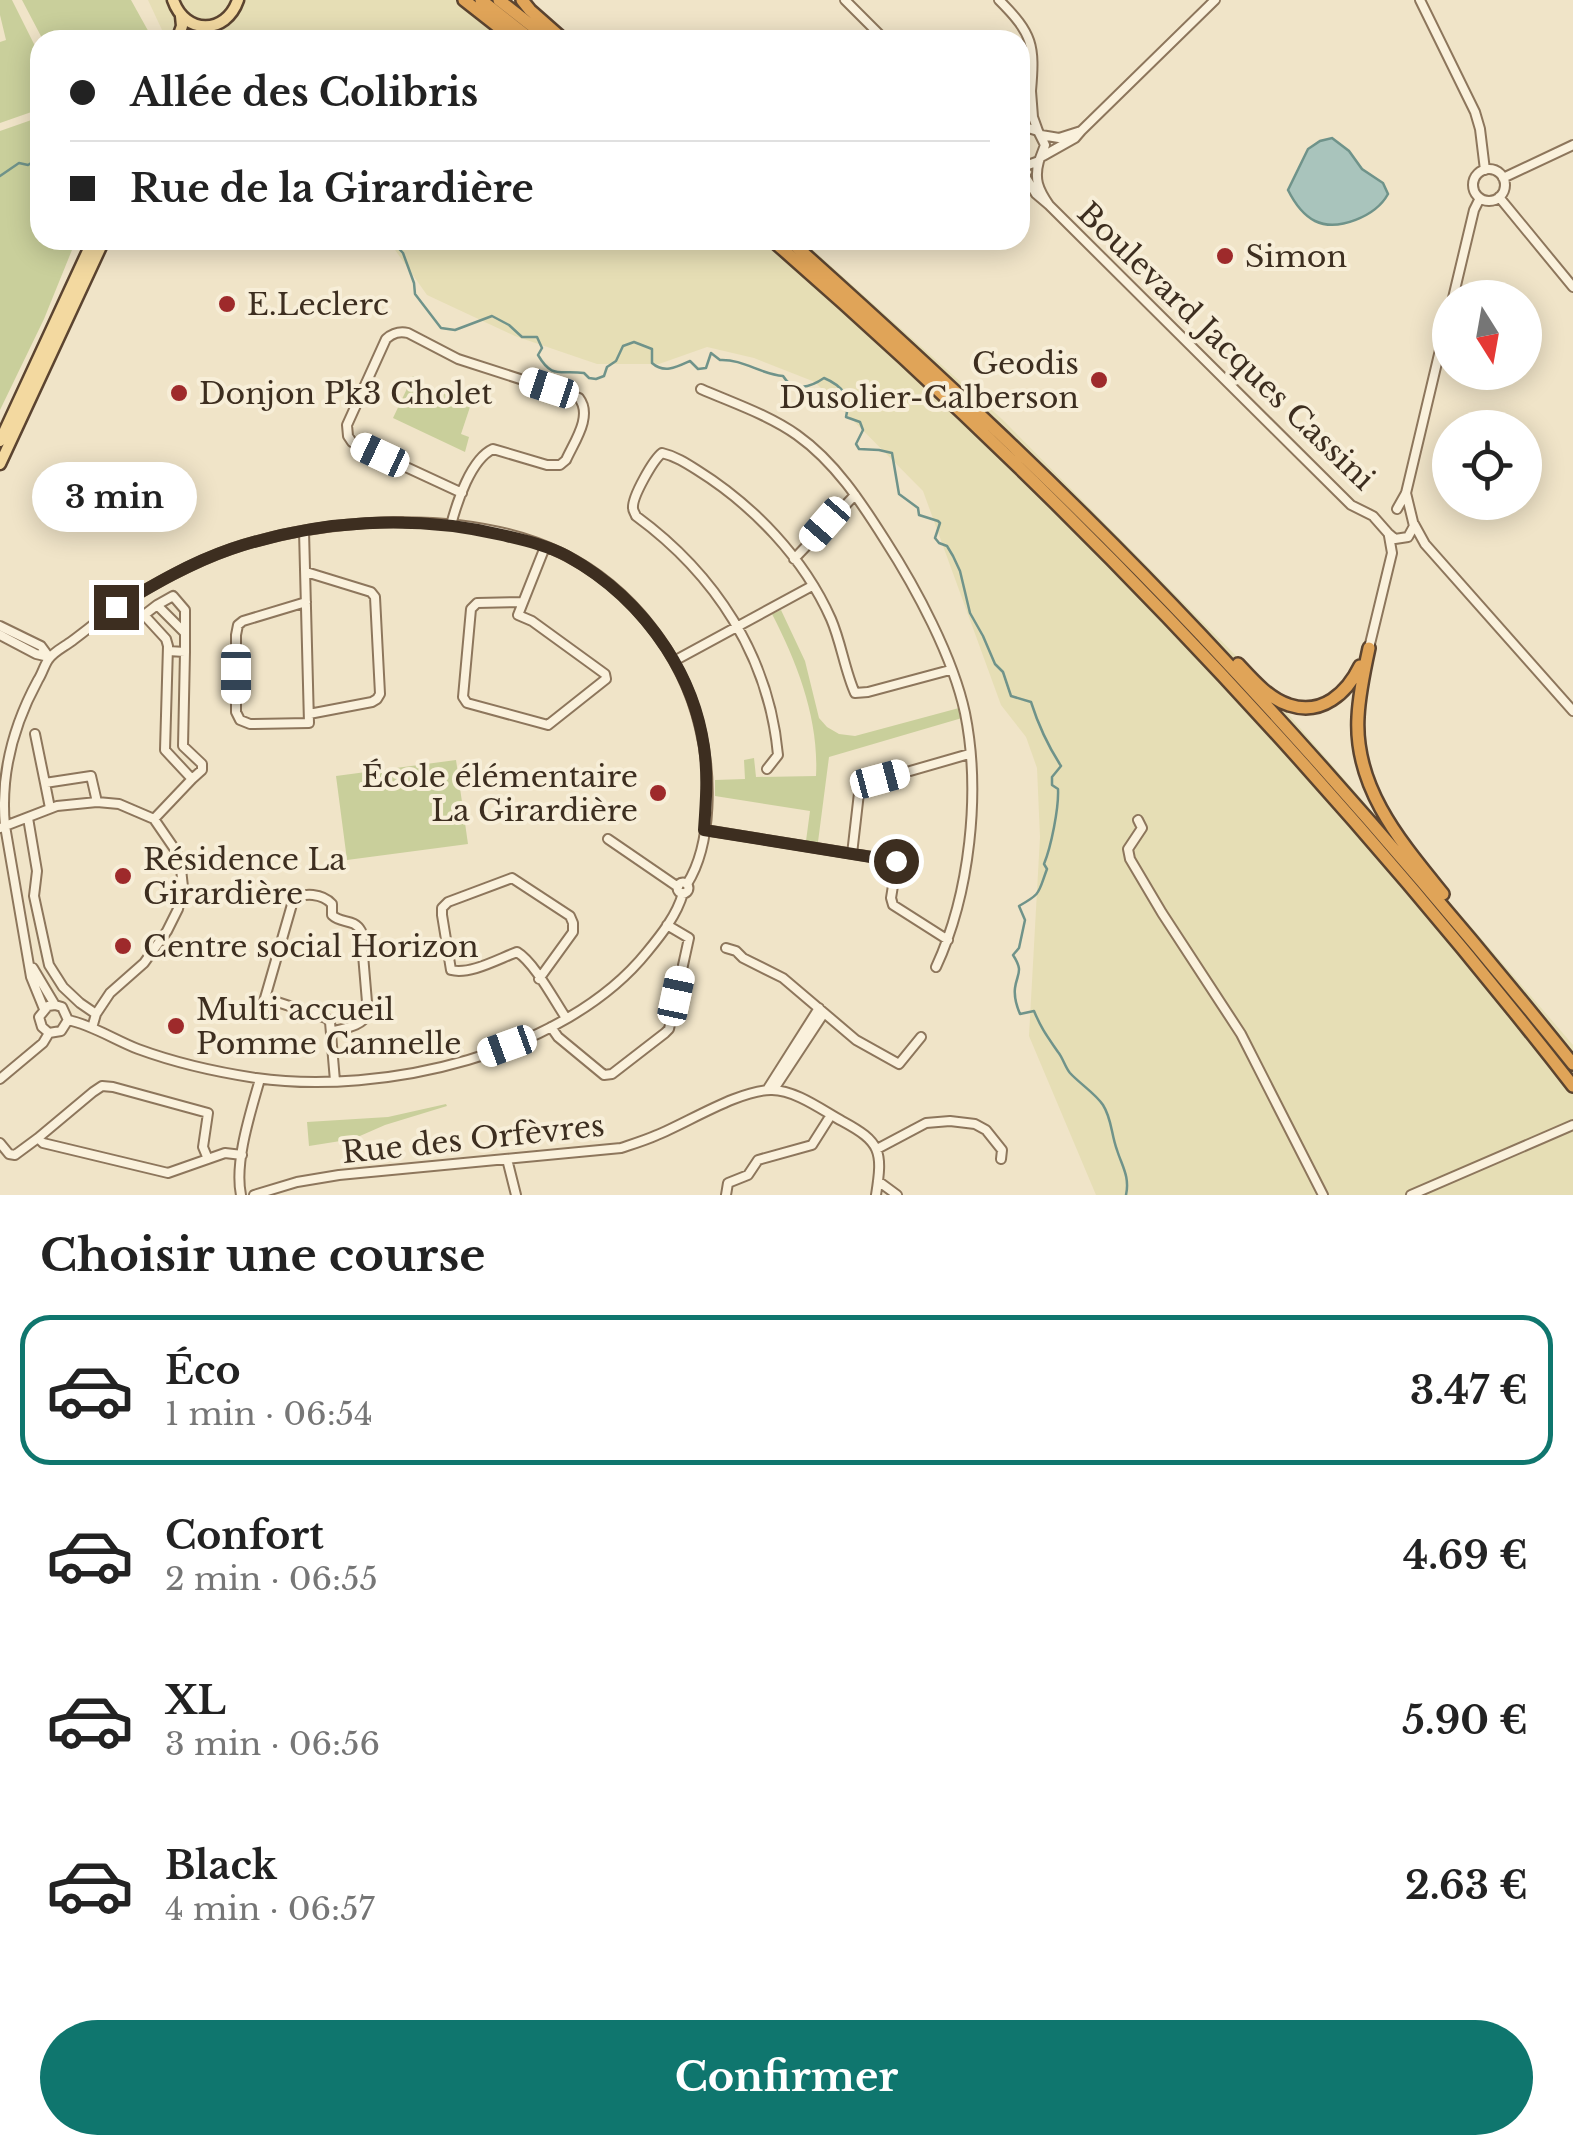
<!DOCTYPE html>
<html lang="fr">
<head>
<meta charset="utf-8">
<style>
  body { margin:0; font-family:"Libre Baskerville",serif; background:#f6f6f6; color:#222; height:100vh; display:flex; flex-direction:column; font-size:38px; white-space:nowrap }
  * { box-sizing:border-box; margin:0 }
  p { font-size:32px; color:#767676 }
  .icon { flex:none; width:55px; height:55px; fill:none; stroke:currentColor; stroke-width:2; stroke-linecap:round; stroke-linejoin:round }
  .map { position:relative; height:1195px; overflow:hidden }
  .details { display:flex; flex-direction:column; background:#fff; flex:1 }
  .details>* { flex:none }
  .guide { position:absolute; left:30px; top:30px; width:1000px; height:220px; border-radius:30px; box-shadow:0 5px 25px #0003; display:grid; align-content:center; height:220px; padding:0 40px; background:#fff }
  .needle { width:65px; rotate:169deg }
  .buttons { position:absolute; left:1432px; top:280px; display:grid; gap:20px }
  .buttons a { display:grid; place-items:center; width:110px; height:110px; border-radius:50%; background:#fff; box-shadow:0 5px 25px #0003; font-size:50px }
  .end { position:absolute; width:45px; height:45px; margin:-22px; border:12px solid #3d2e20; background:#fff; box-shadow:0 0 0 5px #fff }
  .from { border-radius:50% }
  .bubble { position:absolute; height:70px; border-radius:35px; background:#fff; box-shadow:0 5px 25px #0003; font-size:32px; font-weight:800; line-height:70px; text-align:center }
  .car { position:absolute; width:30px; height:60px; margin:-30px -15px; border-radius:12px; box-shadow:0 0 8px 2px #0007; background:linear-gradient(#fff 24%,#345 0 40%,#fff 0 76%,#345 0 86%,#fff 0) }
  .guide b { display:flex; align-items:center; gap:35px; height:95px; font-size:38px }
  .guide b+b { border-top:2px solid #e0e0e0 }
  .guide i { width:25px; height:25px; background:#222 }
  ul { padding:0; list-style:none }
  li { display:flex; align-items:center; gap:30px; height:150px; margin:0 20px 15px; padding:0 20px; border:5px solid transparent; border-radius:30px }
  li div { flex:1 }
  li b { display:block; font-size:38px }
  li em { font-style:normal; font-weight:800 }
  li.active { border-color:#0f766e }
  li>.icon { width:90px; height:90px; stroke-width:1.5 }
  h2 { padding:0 40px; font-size:45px; line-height:120px }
  .action { display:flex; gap:20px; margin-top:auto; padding:20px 40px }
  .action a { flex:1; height:115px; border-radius:60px; background:#0f766e; color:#fff; font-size:40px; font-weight:800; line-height:115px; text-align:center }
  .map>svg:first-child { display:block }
  .farmland { fill:#e6deb5 }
  .green { fill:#c9cf9b }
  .water { fill:#a9c4bc; stroke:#6f938a; stroke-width:2.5 }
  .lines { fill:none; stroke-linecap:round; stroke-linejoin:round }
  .stream { stroke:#6f938a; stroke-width:2.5 }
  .minor-casing { stroke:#8d765c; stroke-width:12 }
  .major-casing { stroke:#5b4430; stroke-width:15 }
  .highway-casing { stroke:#5b4430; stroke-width:16 }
  .minor { stroke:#faf1dc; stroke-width:8 }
  .major { stroke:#f3d9a0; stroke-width:10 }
  .highway { stroke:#e0a458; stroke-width:11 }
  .route { stroke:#3d2e20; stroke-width:12 }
  .poi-dot { fill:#9e2a2b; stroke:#f7eed8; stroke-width:4 }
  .labels { text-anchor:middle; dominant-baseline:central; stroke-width:8; stroke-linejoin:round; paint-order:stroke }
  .poi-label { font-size:30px; fill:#3d2e20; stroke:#f7eed8; text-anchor:start }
  .street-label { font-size:30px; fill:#3d2e20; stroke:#f7eed8 }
</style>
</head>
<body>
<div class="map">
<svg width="1573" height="1195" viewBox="0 0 1573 1195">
  <rect width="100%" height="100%" fill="#f0e4c8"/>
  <!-- farmland -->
  <path class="farmland" d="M 148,0 L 512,0 L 564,40 L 160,40 L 162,30 Z
    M 388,240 L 802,240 L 1003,420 L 1252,672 L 1573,1045 L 1573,1195 L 1096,1195 L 1029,1036 L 1040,837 L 1037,768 L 1026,737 L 1001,705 L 923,491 L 815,382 L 754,358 L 707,347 L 659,364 L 597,364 L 515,336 L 427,295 Z"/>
  <!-- green -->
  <path class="green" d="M 0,0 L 12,0 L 40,56 L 40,109 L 0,123 L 0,42 L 6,40 L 0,15 Z
    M 22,0 L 131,0 L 151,36 L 149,40 L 43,40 Z
    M 40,117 L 40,240 L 76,240 L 44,319 L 0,410 L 0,131 Z
    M 413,376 L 424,382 L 423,385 L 471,404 L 461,434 L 469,437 L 465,452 L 393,418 Z
    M 781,610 L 805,661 L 819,718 L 827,727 L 839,734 L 855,736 L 959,708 L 962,718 L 829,757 L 818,842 L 806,841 L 810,811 L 715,796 L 715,780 L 745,779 L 744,760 L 754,758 L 756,777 L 816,776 C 819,720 798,664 772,614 Z
    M 456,760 L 468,844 L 347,860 L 336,776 Z
    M 446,1104 L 447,1106 L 385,1125 L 353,1139 L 309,1146 L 307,1122 L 388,1117 Z"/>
  <!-- water -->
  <path class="water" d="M 1332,138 L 1349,151 L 1362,169 L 1383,183 L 1388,194 C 1376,216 1338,232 1315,221 C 1303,215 1294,202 1288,190 L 1308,149 L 1320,141 Z"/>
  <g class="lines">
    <!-- stream -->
    <path class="stream" d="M 0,176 L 19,163 L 28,165 L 36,160 L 40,161
      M 391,240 L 403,253 L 414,283 L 415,294 L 441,328 L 455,330 L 492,316 L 509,325 L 522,337 L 537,337 L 542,348 L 538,355 C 552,379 559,370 584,373 L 589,378 L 596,379 L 604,376 L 607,367 L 616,361 L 623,346 L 634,342 L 652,349 L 652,363 C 664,374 677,367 690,361 L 698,369 L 706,368 L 711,353 L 720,360 C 743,359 760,374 783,376 C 793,393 811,387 824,378 C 843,386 851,397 846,417 L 860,422 L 863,430 L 856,444 L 859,449 L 879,450 L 892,453 L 899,494 L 918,508 L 919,515 L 938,521 L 940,523 L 935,538 L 939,543 L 947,546 L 953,556 L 960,571 L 970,613 L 983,636 L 995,664 L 1003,672 L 1011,696 L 1031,702 C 1038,724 1050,749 1061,766 L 1052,777 L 1052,785 L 1058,789 C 1059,808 1051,847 1044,864 L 1047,869 C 1038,893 1042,893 1019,906 L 1025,920 L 1019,948 L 1013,955 C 1024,972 1017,973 1015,988 C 1014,996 1017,1007 1020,1014 L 1034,1011 C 1042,1030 1047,1036 1058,1052 C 1063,1058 1065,1067 1070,1073 C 1079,1083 1096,1094 1103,1105 C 1112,1119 1111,1134 1117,1150 C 1122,1166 1130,1177 1126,1195"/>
    <defs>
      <path id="minor" d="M 845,0 L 885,40
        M 999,0 C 1033,34 1035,45 1031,91
        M 1420,0 L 1475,112 L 1480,129 L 1485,170
        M 1020,124 L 1031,91 L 1033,117 L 1038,131
        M 1020,129 L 1028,128 L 1038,131 L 1045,145 L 1039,161 L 1028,165 L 1020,164
        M 1081,131 L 1215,0
        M 1041,135 L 1059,138 L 1081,131 L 1075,138 L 1043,156
        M 1020,168 L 1036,194 L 1049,205 C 1038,189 1034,179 1039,161
        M1473 185a16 16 0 1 1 32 0a16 16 0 1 1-32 0Z
        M 1503,178 L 1573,145
        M 1499,197 L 1573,287
        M 1049,205 L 1351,505 L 1373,516 L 1388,533 L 1395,539 L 1408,537 L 1414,526 L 1406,493
        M 1453,298 L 1474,210 L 1480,198
        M 701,389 C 733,403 769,415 797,435 C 835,462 861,502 885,540 C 916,588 953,657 965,713 C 981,792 970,894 936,967
        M 1397,509 L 1406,493 L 1450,308
        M 1414,524 L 1425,544 L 1573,711
        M 451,525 C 457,502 471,459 493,449 L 547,465 L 560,465 L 566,460 C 574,442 593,416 579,398 L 458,359 L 408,333 C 399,331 393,333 386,339 L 347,425 L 348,436 L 352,442 L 462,493
        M 304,531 L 309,723 L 250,724 L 240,720 L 236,712 L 236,635 L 238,625 L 243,621 L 306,602
        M 794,559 L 855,495
        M 306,572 L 371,592 L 375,597 L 380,694 L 377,699 L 372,702 L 309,714
        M 523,602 L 477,603 L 471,609 L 463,697 L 467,703 L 548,725 L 606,679 L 605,674 L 532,621 L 518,615 L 545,547
        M 157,605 L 173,596 L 185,610 L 185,633
        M 0,626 L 41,646 L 49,657
        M 0,635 L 36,654 L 49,657
        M 1369,648 L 1392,553 L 1389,536
        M 168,651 L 185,652 L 183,746 L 202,764 L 202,770 L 192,779 L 165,750 L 168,646 L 166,639 L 144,615 L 157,605 L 185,633 L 185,652
        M 674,661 L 812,586
        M 35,734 L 45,783 L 91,776 L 97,802
        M 767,769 L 778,755 C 769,656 715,574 636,516 C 635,513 633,511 633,508 C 632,497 653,460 662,453 C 675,456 686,463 697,470 C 753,505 804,558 831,619 C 841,642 845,671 855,693 L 868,692 L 950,670
        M 45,783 L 50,808
        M 28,818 L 37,871 L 34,896 L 49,965 L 63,987 L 80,1003 L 96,1014
        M 154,819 L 192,779
        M 1138,820 L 1142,828 L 1128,849 L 1130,859 L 1162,913 L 1241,1034 L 1323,1195
        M 0,828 L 57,806 L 97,802 L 119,804 L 154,819 L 176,851 L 181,869 L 183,887 L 178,909 L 167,931 L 144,963 L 110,993 L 96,1014 L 92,1028
        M 705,830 L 897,861 L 891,898 L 893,905 L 948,940
        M 608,839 L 678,887
        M 852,854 L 859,793 L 865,784 L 969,754
        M 897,861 L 899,844
        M677.5 888a5.5 5.5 0 1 1 11 0a5.5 5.5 0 1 1-11 0Z
        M 726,948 L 736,951 L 743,958 L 783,978 L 856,1040 L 899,1064 L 921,1037
        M 33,968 L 55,1005
        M 539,979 L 573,932 L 573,923 L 570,916 L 512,878 L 448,902 L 442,908 L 442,915 L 451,970 C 470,975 498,959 517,952 C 534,962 554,1000 566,1018
        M 265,998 L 293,901 C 303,891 323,894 332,904 L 332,915 C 341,924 354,918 361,931 L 368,1014 C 361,1027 344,1028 331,1032
        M 44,1009 L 31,977 L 5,826 C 0,773 13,726 38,680 C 42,674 44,666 48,660 C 53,652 64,647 72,641 C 92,626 111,610 133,597 C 168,576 204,557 243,545 C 338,517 472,509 563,554 C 631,588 683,655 700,728 C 711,773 713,843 687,884
        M 260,1010 L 265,998 L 326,1018 L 330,1022 L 335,1081
        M 68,1020 C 92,1025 115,1040 138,1049 C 176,1063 216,1072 256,1078 C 382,1096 565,1054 647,952 C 661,935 677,915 683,893
        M 551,1027 L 558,1037 L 604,1075 L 612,1074 L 665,1033 L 669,1029 L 689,938 L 667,925
        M 49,1033 L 42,1027 L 39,1017 L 48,1006 L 55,1005 L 62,1007 L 68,1020
        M 49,1033 L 61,1031 L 68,1020
        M 0,1079 L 43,1043 L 49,1033
        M 774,1089 L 824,1013
        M 767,1090 L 819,1008
        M 38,1138 L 93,1092 L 102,1086 L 113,1087 L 208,1113 L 203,1147 L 208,1159
        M 0,1143 L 9,1154 L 15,1155 L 38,1138 L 43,1143 L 168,1173 L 225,1153 L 242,1155
        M 877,1149 L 926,1123 L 950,1121 L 975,1124 L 986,1130 L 1002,1150 L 1001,1159
        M 507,1159 L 516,1195
        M 878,1181 L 897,1195
        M 241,1195 C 234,1162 251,1111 260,1079
        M 254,1195 L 297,1182 L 339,1175 L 621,1148 C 633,1144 646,1140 657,1135 C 687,1123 741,1089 772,1090 C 795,1090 822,1110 842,1121 C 881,1142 883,1151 876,1195
        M 726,1195 L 728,1183 L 748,1175 L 758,1160 L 812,1145 L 831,1115
        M 1411,1195 L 1573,1125"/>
      <path id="major" d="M 173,0 C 185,35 226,35 238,0
        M 177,40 L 182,26 L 181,16
        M 0,441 L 93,240
        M 0,464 L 104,240"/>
      <path id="highway" d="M 464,0 L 515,40
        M 481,0 L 532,40
        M 499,0 L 550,40
        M 522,0 L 530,10 L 564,40
        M 772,240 C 1065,495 1334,780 1573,1086
        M 789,240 C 931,367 1070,496 1200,634 C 1330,772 1454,916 1573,1064
        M 1369,648 C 1364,671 1359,694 1358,717 C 1354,788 1401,842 1443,894
        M 1238,664 C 1252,679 1269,699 1289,705 C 1322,716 1347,693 1360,666"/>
    </defs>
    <!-- minor casing -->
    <use href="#minor" class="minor-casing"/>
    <!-- major casing -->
    <use href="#major" class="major-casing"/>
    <!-- highway casing -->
    <use href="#highway" class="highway-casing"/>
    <!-- minor -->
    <use href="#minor" class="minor"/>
    <!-- major -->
    <use href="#major" class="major"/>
    <!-- highway -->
    <use href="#highway" class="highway"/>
  </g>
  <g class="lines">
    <!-- route -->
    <path class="route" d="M 116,607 C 153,585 190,563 231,549 C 318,520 413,514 502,535 C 523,540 547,545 567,556 C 607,578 641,610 666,648 C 685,677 699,712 704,747 C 708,775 706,802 704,830 L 896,861"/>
  </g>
  <!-- markers -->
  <g class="poi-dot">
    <circle cx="1225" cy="256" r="10"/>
    <circle cx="227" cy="304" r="10"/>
    <circle cx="1099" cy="380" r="10"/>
    <circle cx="179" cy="393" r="10"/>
    <circle cx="658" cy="793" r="10"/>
    <circle cx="123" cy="876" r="10"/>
    <circle cx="123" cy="946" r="10"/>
    <circle cx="176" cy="1026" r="10"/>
  </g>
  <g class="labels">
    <!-- poi labels -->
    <g class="poi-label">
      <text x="1245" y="256">Simon</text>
      <text x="247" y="304">E.Leclerc</text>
      <text x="1079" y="363" text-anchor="end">Geodis<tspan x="1079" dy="34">Dusolier-Calberson</tspan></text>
      <text x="199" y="393">Donjon Pk3 Cholet</text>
      <text x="638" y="776" text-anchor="end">École élémentaire<tspan x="638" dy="34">La Girardière</tspan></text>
      <text x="143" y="859">Résidence La<tspan x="143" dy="34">Girardière</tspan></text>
      <text x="143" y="946">Centre social Horizon</text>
      <text x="196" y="1009">Multi accueil<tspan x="196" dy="34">Pomme Cannelle</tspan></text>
    </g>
    <!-- street labels -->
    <g class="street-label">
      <text transform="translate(1226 346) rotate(44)">Boulevard Jacques Cassini</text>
      <text transform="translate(473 1139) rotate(-6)">Rue des Orfèvres</text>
    </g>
  </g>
</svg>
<div class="buttons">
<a><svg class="needle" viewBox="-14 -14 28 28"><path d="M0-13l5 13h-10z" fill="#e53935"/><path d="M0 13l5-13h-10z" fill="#767676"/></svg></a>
<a><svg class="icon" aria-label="locate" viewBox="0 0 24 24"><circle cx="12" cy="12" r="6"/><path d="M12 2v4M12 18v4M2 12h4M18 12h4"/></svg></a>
</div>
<i class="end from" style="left:896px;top:861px"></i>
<i class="end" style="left:116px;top:607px"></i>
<div class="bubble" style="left:32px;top:462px;width:165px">3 min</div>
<i class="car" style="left:549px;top:388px;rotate:288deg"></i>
<i class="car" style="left:380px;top:455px;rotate:295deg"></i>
<i class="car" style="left:825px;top:524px;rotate:221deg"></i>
<i class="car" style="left:236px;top:674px;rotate:180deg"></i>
<i class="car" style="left:880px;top:779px;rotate:75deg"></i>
<i class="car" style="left:676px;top:996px;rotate:12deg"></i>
<i class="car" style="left:507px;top:1046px;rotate:250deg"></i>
<div class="guide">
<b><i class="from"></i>Allée des Colibris</b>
<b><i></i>Rue de la Girardière</b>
</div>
</div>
<section class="details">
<h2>Choisir une course</h2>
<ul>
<li class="active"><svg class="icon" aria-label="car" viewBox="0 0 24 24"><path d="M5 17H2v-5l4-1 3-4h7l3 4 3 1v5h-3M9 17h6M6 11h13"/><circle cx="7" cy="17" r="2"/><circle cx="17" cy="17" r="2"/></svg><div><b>Éco</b><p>1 min · 06:54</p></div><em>3.47 €</em></li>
<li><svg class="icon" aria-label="car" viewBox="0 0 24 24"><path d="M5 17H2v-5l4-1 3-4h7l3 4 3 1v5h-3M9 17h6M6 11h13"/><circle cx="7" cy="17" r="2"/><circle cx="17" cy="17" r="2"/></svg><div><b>Confort</b><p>2 min · 06:55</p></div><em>4.69 €</em></li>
<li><svg class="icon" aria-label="car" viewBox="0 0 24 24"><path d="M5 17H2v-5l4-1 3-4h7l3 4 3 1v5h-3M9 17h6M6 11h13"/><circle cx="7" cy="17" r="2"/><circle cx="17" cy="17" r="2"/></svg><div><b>XL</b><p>3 min · 06:56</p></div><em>5.90 €</em></li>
<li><svg class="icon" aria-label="car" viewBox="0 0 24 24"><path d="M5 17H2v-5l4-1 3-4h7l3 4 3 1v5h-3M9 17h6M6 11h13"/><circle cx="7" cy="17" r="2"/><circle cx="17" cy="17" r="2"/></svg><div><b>Black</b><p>4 min · 06:57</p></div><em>2.63 €</em></li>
</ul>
<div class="action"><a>Confirmer</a></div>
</section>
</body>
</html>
